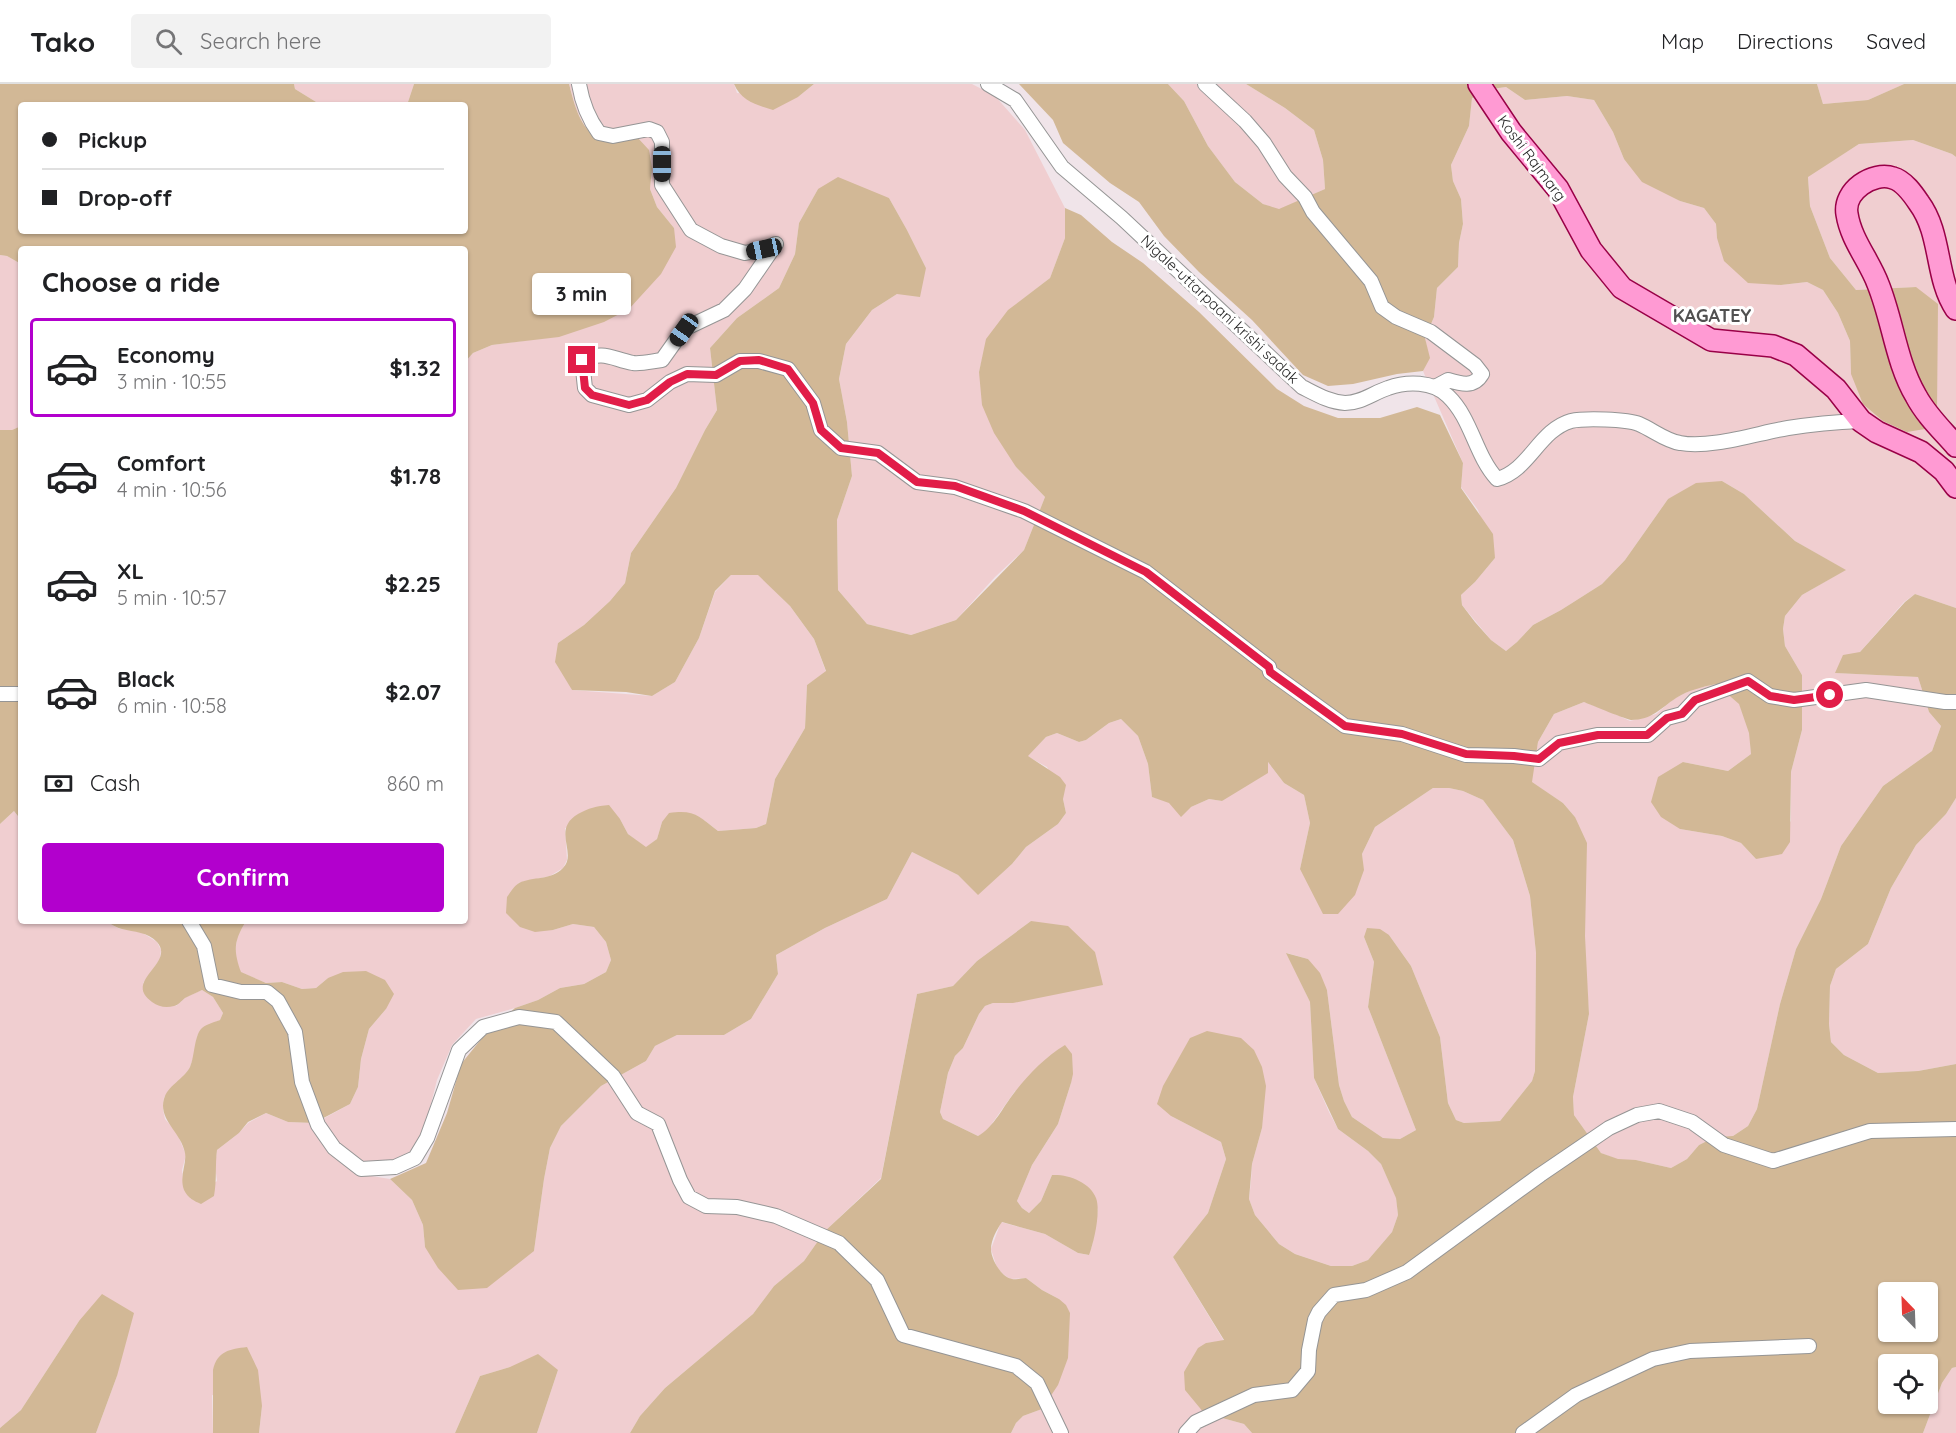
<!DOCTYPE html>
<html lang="en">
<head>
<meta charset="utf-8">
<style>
  body { margin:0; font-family:Quicksand,sans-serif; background:#f2f2f2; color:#202124; height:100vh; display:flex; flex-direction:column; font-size:22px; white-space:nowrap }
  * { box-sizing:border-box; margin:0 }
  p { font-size:20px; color:#757577 }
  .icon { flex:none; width:33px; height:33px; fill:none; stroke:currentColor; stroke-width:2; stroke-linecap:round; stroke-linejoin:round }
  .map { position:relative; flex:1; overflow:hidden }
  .sheet { position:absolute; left:18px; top:162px; width:450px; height:678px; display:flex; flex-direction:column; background:#fff; border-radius:6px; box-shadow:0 2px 4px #0004 }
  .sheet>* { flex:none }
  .top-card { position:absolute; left:18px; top:18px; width:450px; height:132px; border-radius:6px; box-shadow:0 2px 4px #0004; display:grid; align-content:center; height:132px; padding:0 24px; background:#fff }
  .needle { width:39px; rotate:337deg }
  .tools { position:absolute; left:1878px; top:1198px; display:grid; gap:12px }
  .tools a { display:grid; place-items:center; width:60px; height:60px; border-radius:6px; background:#fff; box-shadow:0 2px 4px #0004; font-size:30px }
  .end { position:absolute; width:27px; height:27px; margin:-14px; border:8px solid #e11d48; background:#fff; box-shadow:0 0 0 3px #fff }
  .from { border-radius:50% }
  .bubble { position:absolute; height:42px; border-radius:6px; background:#fff; box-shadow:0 2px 4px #0004; font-size:20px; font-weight:700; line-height:42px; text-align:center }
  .car { position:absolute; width:18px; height:36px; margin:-18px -9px; border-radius:8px; box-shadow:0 0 4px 2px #0007; background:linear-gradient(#222 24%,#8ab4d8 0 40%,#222 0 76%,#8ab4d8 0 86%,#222 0) }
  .top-card b { display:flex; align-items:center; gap:21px; height:57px; font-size:22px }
  .top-card b+b { border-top:2px solid #e0e0e0 }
  .top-card i { width:15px; height:15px; background:#202124 }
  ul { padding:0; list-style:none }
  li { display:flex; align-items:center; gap:18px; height:99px; margin:0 12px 9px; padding:0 12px; border:3px solid transparent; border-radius:6px }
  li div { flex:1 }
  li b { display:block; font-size:22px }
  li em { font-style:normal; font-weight:700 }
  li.on { border-color:#b200cd }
  li>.icon { width:54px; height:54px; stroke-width:1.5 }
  h2 { padding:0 24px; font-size:27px; line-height:72px }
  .pay { display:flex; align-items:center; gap:15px; height:66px; padding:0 24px; font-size:22px }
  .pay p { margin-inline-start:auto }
  .action { display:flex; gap:12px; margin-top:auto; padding:12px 24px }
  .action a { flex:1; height:69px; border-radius:6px; background:#b200cd; color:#fff; font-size:24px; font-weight:700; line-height:69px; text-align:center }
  header { display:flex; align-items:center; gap:36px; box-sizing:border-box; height:84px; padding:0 30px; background:#fff; border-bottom:2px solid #e0e0e0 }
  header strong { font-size:28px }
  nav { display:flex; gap:33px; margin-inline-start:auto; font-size:21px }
  .search { width:420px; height:54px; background:#f2f2f2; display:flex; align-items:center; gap:15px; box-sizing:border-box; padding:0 21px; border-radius:6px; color:#757577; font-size:22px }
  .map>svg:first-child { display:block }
  .farmland { fill:#f0ced0 }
  .forest { fill:#d2b896; fill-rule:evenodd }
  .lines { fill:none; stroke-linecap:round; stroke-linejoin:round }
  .street-casing { stroke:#959595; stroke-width:16 }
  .primary-casing { stroke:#990047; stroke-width:24 }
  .street { stroke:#fff; stroke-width:14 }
  .primary { stroke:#ff9ad3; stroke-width:21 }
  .route { stroke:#e11d48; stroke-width:8 }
  .labels { text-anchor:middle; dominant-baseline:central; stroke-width:6; stroke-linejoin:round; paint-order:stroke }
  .street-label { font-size:15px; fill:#1e1e1e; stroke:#fff }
  .quarter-label { font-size:18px; font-weight:bold; fill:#515151; stroke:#fff }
</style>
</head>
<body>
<header>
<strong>Tako</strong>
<div class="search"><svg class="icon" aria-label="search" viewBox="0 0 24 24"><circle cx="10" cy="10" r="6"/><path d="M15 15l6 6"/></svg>Search here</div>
<nav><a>Map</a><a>Directions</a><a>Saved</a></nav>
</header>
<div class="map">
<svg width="1956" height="1349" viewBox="0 0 1956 1349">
  <rect width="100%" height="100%" fill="#f0e4e9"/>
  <!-- farmland -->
  <path class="farmland" d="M 294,0 L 414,0 L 407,21 L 321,21 L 295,5 Z
    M 569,0 L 734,0 L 737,9 L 798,13 L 814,0 L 972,0 L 995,12 L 1025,46 L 1065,124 L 1065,154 L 1050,194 L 1009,226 L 987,255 L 979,288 L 1016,383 L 1045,413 L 1024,466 L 995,493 L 956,536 L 911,551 L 867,540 L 838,506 L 837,436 L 852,392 L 847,338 L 839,295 L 846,260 L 872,226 L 897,210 L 926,184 L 907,146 L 889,114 L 818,105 L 799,139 L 795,170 L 779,204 L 737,234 L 710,264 L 717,326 L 705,346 L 676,404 L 631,469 L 625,499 L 610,517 L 584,541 L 558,559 L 572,606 L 652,612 L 675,598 L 699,554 L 715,508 L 731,491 L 758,490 L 790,522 L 814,555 L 826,588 L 807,601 L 805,644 L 775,695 L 766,740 L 756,744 L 718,747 L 704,736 L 662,738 L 657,755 L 646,764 L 628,750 L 620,735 L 565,744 L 567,776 L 563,784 L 550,792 L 518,799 L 553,846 L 573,840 L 594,843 L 606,858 L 611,876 L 606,888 L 584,900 L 560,904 L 538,916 L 515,924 L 476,935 L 452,961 L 437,996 L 423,1051 L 412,1067 L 390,1077 L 361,1077 L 337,1060 L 321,1036 L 350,1020 L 358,1003 L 361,975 L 369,945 L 386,925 L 328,894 L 316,904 L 302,905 L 282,898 L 266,899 L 240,888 L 235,872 L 237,853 L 246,837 L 465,837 L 465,278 L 473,269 L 492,261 L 522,257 L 674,144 L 657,123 L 650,105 L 652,84 L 586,44 L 577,27 Z
    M 1168,0 L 1246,0 L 1285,24 L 1314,46 L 1323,76 L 1325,105 L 1279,126 L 1263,120 L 1235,98 L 1208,62 L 1184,17 Z
    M 1817,0 L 1904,0 L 1868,16 L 1823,20 Z
    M 1506,3 L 1525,16 L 1567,12 L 1594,16 L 1613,48 L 1624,75 L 1680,117 L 1704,124 L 1716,140 L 1717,154 L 1781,201 L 1807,198 L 1823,206 L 1838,229 L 1850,257 L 1851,290 L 1916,203 L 1856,206 L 1830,174 L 1810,122 L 1808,92 L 1859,60 L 1913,56 L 1952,70 L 1956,73 L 1956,524 L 1915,510 L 1904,518 L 1860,568 L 1836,589 L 1918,593 L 1929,628 L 1941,642 L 1932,667 L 1883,702 L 1841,762 L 1821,815 L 1796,865 L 1780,920 L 1757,1025 L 1748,1042 L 1733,1052 L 1715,1053 L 1699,1061 L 1687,1075 L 1671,1084 L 1636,1076 L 1618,1076 L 1601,1069 L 1574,1031 L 1573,1013 L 1589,930 L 1575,733 L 1563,719 L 1531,698 L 1538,658 L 1554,630 L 1584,618 L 1611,628 L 1630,637 L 1656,630 L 1675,614 L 1693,605 L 1716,600 L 1739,619 L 1750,649 L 1751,670 L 1728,687 L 1683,678 L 1680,745 L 1722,752 L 1741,759 L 1756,775 L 1791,737 L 1791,688 L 1802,646 L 1802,591 L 1785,562 L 1783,545 L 1785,532 L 1802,511 L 1845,486 L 1795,457 L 1744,410 L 1722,397 L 1668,415 L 1625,476 L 1602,500 L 1561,526 L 1533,541 L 1517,558 L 1506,567 L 1491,556 L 1462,521 L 1461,511 L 1475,498 L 1495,474 L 1478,426 L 1461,403 L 1463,379 L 1423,287 L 1429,274 L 1425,254 L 1434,233 L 1437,204 L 1458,183 L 1459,159 L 1463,140 L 1461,115 L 1453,97 L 1451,81 L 1469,42 L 1472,13 L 1492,5 Z
    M 0,171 L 7,172 L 21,180 L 21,342 L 12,346 L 0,346 Z
    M 1121,635 L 1138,652 L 1148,680 L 1152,713 L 1191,723 L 1209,715 L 1222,717 L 1268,678 L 1284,699 L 1304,711 L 1310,739 L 1300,785 L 1363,786 L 1362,770 L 1375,743 L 1433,704 L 1449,704 L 1463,707 L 1483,716 L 1513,756 L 1530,812 L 1536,869 L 1535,987 L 1532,997 L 1500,1037 L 1464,1039 L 1456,1036 L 1448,1019 L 1440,953 L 1411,882 L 1389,851 L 1364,853 L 1374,878 L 1368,923 L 1416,1046 L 1400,1055 L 1383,1054 L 1352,1033 L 1344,1017 L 1339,1001 L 1327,906 L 1308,875 L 1287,869 L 1310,918 L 1314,994 L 1329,1028 L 1338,1045 L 1368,1067 L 1381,1080 L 1396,1113 L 1398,1131 L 1392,1148 L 1368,1176 L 1352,1182 L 1331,1182 L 1295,1170 L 1279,1160 L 1255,1131 L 1249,1115 L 1251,1097 L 1252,1080 L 1262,1044 L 1171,1032 L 1221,1058 L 1226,1075 L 1208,1129 L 1173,1173 L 1224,1257 L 1206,1259 L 1204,1329 L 1244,1340 L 1252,1349 L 1011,1349 L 1016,1339 L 1023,1332 L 1042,1325 L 1059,1215 L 1042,1206 L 1026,1194 L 1010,1195 L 1003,1190 L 997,1184 L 991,1165 L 1001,1138 L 1045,1150 L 1078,1169 L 1088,1171 L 1092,1162 L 1098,1125 L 1052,1091 L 1041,1117 L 1029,1129 L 1022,1124 L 1017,1117 L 1032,1081 L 1058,1040 L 1071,999 L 1015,1007 L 986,1048 L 978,1052 L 943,1035 L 940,1028 L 948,989 L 955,972 L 963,964 L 979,930 L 985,922 L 993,919 L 1013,919 L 1031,837 L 977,877 L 953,902 L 917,910 L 881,1094 L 825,1147 L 804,1177 L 774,1202 L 753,1230 L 665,1304 L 640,1332 L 630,1349 L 537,1349 L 558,1286 L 510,1283 L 480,1292 L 455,1349 L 259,1349 L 262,1322 L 212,1311 L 213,1349 L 96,1349 L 117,1292 L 79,1237 L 21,1326 L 0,1344 L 0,740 L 14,727 L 21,736 L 21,837 L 105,837 L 120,845 L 138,846 L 157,858 L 161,866 L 160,875 L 143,899 L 176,922 L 186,913 L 202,906 L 213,913 L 223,929 L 220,936 L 203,944 L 197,952 L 195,969 L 189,986 L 164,1013 L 163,1026 L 165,1035 L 177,1049 L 186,1071 L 182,1086 L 184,1104 L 191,1115 L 217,1097 L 215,1081 L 217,1066 L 239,1049 L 248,1039 L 266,1029 L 288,1038 L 314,1039 L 320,1054 L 332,1072 L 359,1090 L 390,1095 L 412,1116 L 423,1141 L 425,1163 L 534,1167 L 544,1095 L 550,1064 L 561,1042 L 601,1002 L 646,977 L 655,962 L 677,951 L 724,951 L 751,935 L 778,890 L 776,871 L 825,844 L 887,815 L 912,768 L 958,791 L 978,810 L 1012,780 L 1026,763 L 1058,740 L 1066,729 L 1063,715 L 1047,683 L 1027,672 L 1046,653 L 1057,649 L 1079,658 L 1086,656 L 1109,639 Z
    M 1956,714 L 1956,980 L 1918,987 L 1878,989 L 1844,971 L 1831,958 L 1829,940 L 1830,902 L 1836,885 L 1868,860 L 1891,804 L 1916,761 L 1946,730 Z
    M 1956,1283 L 1956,1349 L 1923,1349 L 1942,1299 L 1952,1284 Z"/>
  <!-- forest -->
  <path class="forest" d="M 0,0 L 294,0 L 295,5 L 321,21 L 21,21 L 21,147 L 465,147 L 465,21 L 407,21 L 414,0 L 569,0 C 573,14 579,43 594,50 C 602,54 626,52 637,53 L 649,66 L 652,84 L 650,105 L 657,123 L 674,144 L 676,163 L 661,190 L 629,225 L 604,238 L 559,253 L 492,261 L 473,269 L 465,278 L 465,165 L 21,165 L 21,180 L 7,172 L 0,171 Z
    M 734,0 L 814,0 L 798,13 L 773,26 C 757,21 741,17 734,0 Z
    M 1019,0 L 1168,0 L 1184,17 L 1208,62 L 1235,98 L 1263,120 L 1279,125 L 1325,105 L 1323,76 L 1314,46 L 1285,24 L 1246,0 L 1817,0 L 1823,20 L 1868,16 L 1904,0 L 1956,0 L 1956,73 L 1952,70 L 1913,56 L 1859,60 L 1808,93 L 1810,122 L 1830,174 L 1856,206 L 1916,203 L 1938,220 L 1937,328 L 1931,344 L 1907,348 L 1883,337 L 1863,320 L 1851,290 L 1850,257 L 1838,229 L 1823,206 L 1807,198 L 1781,201 L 1748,199 L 1724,177 L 1717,154 L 1716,140 L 1704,124 L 1680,117 L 1642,98 L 1624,75 L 1613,48 L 1594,16 L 1567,12 L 1525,16 L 1506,3 L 1492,5 L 1472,14 L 1469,42 L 1451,81 L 1453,97 L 1461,115 L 1463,140 L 1459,159 L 1458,183 L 1437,204 L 1434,233 L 1425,254 L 1430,274 L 1423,287 L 1397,290 L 1353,300 L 1328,302 L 1303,291 L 1252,236 L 1199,188 L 1164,152 L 1139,118 L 1110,99 L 1063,59 L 1053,36 Z
    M 838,93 L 889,114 L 907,146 L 926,184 L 920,213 L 897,210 L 872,226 L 846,260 L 839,295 L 847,338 L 852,392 L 837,436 L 838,506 L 867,540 L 911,551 L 956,536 L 1024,466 L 1045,413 L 1016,383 L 994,349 L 982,321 L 979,288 L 986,255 L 1008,226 L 1050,194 L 1065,154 L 1065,124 L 1081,131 L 1112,158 L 1143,179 L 1199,228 L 1277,305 L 1304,322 L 1338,334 L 1380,334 L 1417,323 L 1440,331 L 1463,379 L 1461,404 L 1493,450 L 1495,474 L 1475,498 L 1461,511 L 1462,521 L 1475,538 L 1491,556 L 1506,567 L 1517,558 L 1533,541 L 1561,526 L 1602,500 L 1625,476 L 1668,415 L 1696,399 L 1722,397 L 1744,410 L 1795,457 L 1846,486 L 1802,511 L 1785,532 L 1783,545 L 1785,562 L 1802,591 L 1802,646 L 1791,688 L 1790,758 L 1782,770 L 1756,775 L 1741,759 L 1722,752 L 1680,745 L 1661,733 L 1651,718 L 1658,693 L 1683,678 L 1728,687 L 1751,670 L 1749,649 L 1739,620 L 1716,600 C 1702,603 1689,606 1676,614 C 1661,624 1652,636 1631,636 C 1628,636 1591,621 1584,618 L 1554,630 L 1538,658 L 1532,698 L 1563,719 L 1575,733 L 1587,759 L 1585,852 L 1589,930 L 1573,1013 L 1574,1031 L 1601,1069 L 1618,1075 L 1636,1076 L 1671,1084 L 1687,1075 L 1699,1061 L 1715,1053 L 1733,1052 L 1748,1042 L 1757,1025 L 1780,920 L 1796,865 L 1821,815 L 1841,762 L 1883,702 L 1932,667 L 1941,642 L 1929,628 L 1918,593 L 1835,589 L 1843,571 L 1860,568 L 1905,518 L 1915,510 L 1956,524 L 1956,714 L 1946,730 L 1916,761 L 1891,804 L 1868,860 L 1836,885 L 1830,902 L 1829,940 L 1831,958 L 1844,971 L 1878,989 L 1918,987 L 1956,980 L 1956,1283 L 1952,1284 L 1942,1299 L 1923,1349 L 1252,1349 L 1244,1340 L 1204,1329 L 1185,1306 L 1184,1288 L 1198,1264 L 1206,1259 L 1224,1256 L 1173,1173 L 1208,1129 L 1226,1075 L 1221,1058 L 1171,1032 L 1157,1020 L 1163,1002 L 1190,954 L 1207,947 L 1241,954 L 1254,966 L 1262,983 L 1266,1002 L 1262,1044 L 1252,1080 L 1249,1115 L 1255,1131 L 1279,1160 L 1295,1170 L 1331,1182 L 1352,1182 L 1368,1176 L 1392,1148 L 1398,1131 L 1396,1114 L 1381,1080 L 1368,1067 L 1338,1045 L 1314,994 L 1310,918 L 1286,869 L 1308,875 L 1320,889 L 1327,906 L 1339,1001 L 1344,1017 L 1352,1033 L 1383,1054 L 1400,1055 L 1416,1046 L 1368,923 L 1374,878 L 1364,853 L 1367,844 L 1380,845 L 1389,851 L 1411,882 L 1440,953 L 1448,1019 L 1456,1036 L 1464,1039 L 1500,1037 L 1532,997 L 1535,987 L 1536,869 L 1530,812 L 1513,756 L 1483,716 L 1463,707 L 1449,704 L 1433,704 L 1375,743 L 1362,770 L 1364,786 L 1355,811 L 1338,830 L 1323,830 L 1300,785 L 1310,739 L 1304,711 L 1284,699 L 1268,678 L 1268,689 L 1222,717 L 1209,715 L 1191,723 L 1181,733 L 1169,719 L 1152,713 L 1148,680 L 1138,652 L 1121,635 L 1109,639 L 1086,656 L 1079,658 L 1057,649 L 1046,653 L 1028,672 L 1060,693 L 1066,701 L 1063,715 L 1066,729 L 1058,740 L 1026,763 L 1012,780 L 978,811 L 958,791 L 912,768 L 887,815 L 825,844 L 776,871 L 778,890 L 751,935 L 724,951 L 677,951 L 655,962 L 646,977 L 601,1002 L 561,1042 L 550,1064 L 544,1095 L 534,1167 L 487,1204 L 458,1206 L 438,1184 L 425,1163 L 423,1141 L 412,1116 L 390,1095 L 426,1079 L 447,1029 L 461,980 L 487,948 L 515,924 L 538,916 L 560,904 L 584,900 L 606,888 L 611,876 L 606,858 L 594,843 L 573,840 L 553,846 L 535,848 L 520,843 L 506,829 L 507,813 C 510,809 514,802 519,799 C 533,792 551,797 563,784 C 578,769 551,746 578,730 C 589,724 596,722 609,721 L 620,735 L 628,750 L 646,763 L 657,755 L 662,738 L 669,729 C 694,725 699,732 718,747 L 756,744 L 766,740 L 775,695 L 805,644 L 807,601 L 826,587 L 814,555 L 790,522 L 758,491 L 731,491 L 715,507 L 699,554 L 675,598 L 652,612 L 626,608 L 572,606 L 555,578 L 558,559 L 584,541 L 610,517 L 625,499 L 631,469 L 676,404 L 705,346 L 717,326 L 710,264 L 737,234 L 779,204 L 795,170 L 799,139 L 818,105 ZM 1888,1209 L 1928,1209 L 1928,1248 L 1888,1248 ZM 1888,1281 L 1928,1281 L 1928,1320 L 1888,1320 Z
    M 21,342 L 21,736 L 14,727 L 0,740 L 0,346 L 12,346 Z
    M 105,837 L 246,837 C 234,857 233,866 241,888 L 266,899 L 282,898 L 302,905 L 316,904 L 328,894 L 343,888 L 366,887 L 385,896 L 394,910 L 386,925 L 369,945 L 361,975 L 358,1003 L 350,1020 L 314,1039 L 288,1038 L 266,1029 L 248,1038 L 239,1049 L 217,1066 C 215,1081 217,1096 214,1112 L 201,1120 C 194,1117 188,1114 184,1106 C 179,1092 187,1080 185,1069 C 181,1048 158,1036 164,1015 C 167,1002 184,995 190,983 C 195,972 194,951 202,944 C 207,940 215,938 220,936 L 223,929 L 213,913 L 202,906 C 197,909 190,911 185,914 C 181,917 179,921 174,922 C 166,924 159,923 152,918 C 122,897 176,879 157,858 C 148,848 134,848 122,845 C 117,844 111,840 105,837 Z
    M 1031,837 L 1068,842 L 1095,868 L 1103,901 L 1013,919 L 993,919 L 985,922 L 979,930 L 963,964 L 955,972 L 948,989 L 940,1028 L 943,1035 L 978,1052 C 994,1043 1003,1023 1014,1009 C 1028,991 1045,973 1065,961 L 1072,970 L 1073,990 L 1071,999 L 1058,1040 L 1032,1081 L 1017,1117 L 1022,1124 L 1029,1129 L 1041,1117 L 1052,1091 C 1068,1090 1090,1098 1096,1114 C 1101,1127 1094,1158 1089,1171 L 1078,1169 L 1045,1150 L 1002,1138 C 997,1145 991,1156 991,1165 C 991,1175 1001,1193 1012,1195 C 1016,1196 1022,1194 1026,1194 L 1042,1206 L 1059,1215 L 1066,1221 L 1070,1229 L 1068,1274 L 1058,1301 L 1042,1325 L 1023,1332 L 1016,1339 L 1011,1349 L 630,1349 L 640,1332 L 665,1304 L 753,1230 L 774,1202 L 804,1177 L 825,1147 L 881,1095 L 917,910 L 953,902 L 977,877 Z
    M 102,1210 L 134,1229 L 117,1292 L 96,1349 L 0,1349 L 0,1344 L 21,1326 L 79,1237 Z
    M 247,1263 L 258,1286 L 262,1322 L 259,1349 L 213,1349 L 213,1286 C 217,1267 230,1265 247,1263 Z
    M 538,1270 L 558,1286 L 537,1349 L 455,1349 L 480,1292 L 510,1283 Z"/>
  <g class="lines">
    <defs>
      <path id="street" d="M 579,0 C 582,18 588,34 599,49 L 613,52 L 649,45 L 657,48 L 662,58 L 662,101 L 691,146 L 721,162 L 745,169 L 764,165 L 776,160
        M 988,0 L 1015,16 L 1062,83 L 1122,134 L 1302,303 C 1316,310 1329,318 1345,319 C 1361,319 1373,309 1388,304 C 1407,297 1433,297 1448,312 C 1472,335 1475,371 1497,395 C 1529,387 1539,346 1571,337 C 1584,334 1627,335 1639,340 C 1653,346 1666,357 1680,359 C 1710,365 1758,349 1788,344 C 1813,340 1836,338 1861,337
        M 1205,0 L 1245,37 L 1264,59 L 1285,92 L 1305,113 L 1313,128 L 1371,197 L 1382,223 L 1396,233 L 1431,248 L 1475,281 L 1482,290 C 1474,304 1461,300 1448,296 L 1435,303
        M 776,160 L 745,205 L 724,226 L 684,245 L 662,276 C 653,277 642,280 633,279 C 612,275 604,266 582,276 L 585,304 L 592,311 L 629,321 L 647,316 L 670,298 L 687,290 L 716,291 L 740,277 L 759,277 L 788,285 L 813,319 L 821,346 L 841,364 L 878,369 L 917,398 L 955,403 L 1024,427 L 1146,488 L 1269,583 L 1270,588 L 1345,642 L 1402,650 L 1466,671 L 1514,672 L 1539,675 L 1559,659 L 1597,651 L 1648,651 L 1667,634 L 1682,630 L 1695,616 L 1748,597 L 1770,612 L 1794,616 L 1866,606 L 1945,618 L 1956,618
        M 0,610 L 21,610
        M 189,837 L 204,862 L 212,901 L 241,908 L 267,908 L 278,917 L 295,948 L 302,998 L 318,1041 L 334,1064 L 361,1085 L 395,1083 L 415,1074 L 427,1054 L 459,966 L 483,943 L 519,933 L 556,938 L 613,992 L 637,1029 L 658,1040 L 680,1096 L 689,1113 L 706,1122 L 737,1123 L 776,1132 L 839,1159 L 877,1196 L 903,1251 L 1016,1282 L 1037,1299 L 1061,1349
        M 1186,1349 L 1196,1338 L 1254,1311 L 1292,1306 L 1308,1287 L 1309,1266 L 1315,1236 L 1319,1228 L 1334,1211 L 1366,1206 L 1407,1188 L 1540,1091 L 1609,1044 L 1637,1031 L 1659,1027 L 1692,1038 L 1724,1061 L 1773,1077 L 1870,1047 L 1956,1045
        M 1523,1349 L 1576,1311 L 1653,1275 L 1690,1267 L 1809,1262"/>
      <path id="primary" d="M 1479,0 L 1511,48 L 1558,105 L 1591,166 L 1622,204 L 1711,256 L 1773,262 L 1796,271 L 1836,305 L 1861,337 L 1877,348 L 1921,368 L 1944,387 L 1956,403
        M 1956,225 C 1935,194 1942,150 1919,119 C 1913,110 1904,97 1893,94 C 1873,87 1843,107 1847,130 C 1851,156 1869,176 1878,200 C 1893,237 1896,278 1916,312 C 1926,331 1942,346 1956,362"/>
    </defs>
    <!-- street casing -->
    <use href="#street" class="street-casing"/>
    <!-- primary casing -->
    <use href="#primary" class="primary-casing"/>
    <!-- street -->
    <use href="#street" class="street"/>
    <!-- primary -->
    <use href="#primary" class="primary"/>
  </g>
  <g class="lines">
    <!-- route -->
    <path class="route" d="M 582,276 L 585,304 L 592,311 L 629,321 L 647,316 L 670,298 L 687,290 L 716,291 L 740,277 L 759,276 L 788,285 L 813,319 L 821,346 L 841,364 L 878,369 L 917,398 L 955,402 L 1024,427 L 1146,488 L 1269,583 L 1270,588 L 1345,642 L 1402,650 L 1466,670 L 1514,672 L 1539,675 L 1559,659 L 1598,651 L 1647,651 L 1667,634 L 1682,630 L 1695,616 L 1748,597 L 1770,612 L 1794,616 L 1830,611"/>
  </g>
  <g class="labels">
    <!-- street labels -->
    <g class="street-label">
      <text transform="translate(1532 74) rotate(53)">Koshi Rajmarg</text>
      <text transform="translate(1220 225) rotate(43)">Nigale-uttarpaani krishi sadak</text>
    </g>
    <!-- quarter labels -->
    <g class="quarter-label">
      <text x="1712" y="231">KAGATEY</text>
    </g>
  </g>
</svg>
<div class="tools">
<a><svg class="needle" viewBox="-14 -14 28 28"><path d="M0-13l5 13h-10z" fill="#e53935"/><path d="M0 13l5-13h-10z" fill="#757577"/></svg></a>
<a><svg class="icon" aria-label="locate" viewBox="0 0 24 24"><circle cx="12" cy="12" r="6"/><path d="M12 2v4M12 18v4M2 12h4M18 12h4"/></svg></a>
</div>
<i class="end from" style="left:1830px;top:611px"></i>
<i class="end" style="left:582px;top:276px"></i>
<div class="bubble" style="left:532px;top:189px;width:99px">3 min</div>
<i class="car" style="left:662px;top:80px;rotate:180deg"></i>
<i class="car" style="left:764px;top:165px;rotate:258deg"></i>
<i class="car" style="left:684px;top:246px;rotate:215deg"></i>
<div class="top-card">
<b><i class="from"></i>Pickup</b>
<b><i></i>Drop-off</b>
</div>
<section class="sheet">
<h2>Choose a ride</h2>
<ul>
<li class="on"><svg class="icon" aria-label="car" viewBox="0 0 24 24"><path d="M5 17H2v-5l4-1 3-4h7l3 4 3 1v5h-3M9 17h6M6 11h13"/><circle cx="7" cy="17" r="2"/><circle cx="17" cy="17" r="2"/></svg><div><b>Economy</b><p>3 min · 10:55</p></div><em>$1.32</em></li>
<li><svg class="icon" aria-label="car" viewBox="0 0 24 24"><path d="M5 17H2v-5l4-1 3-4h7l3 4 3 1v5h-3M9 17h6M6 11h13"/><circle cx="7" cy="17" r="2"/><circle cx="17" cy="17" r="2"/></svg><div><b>Comfort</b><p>4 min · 10:56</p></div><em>$1.78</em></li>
<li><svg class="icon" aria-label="car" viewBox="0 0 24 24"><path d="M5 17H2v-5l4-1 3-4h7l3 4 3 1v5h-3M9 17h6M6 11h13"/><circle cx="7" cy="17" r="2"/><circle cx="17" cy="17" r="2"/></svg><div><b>XL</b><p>5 min · 10:57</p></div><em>$2.25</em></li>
<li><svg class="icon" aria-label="car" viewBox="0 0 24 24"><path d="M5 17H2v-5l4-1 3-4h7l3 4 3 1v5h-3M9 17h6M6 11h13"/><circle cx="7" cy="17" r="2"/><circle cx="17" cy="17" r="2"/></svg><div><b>Black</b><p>6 min · 10:58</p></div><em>$2.07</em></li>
</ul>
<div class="pay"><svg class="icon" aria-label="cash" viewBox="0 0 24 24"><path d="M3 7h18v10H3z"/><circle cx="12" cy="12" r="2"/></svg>Cash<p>860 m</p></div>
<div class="action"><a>Confirm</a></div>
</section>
</div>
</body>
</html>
